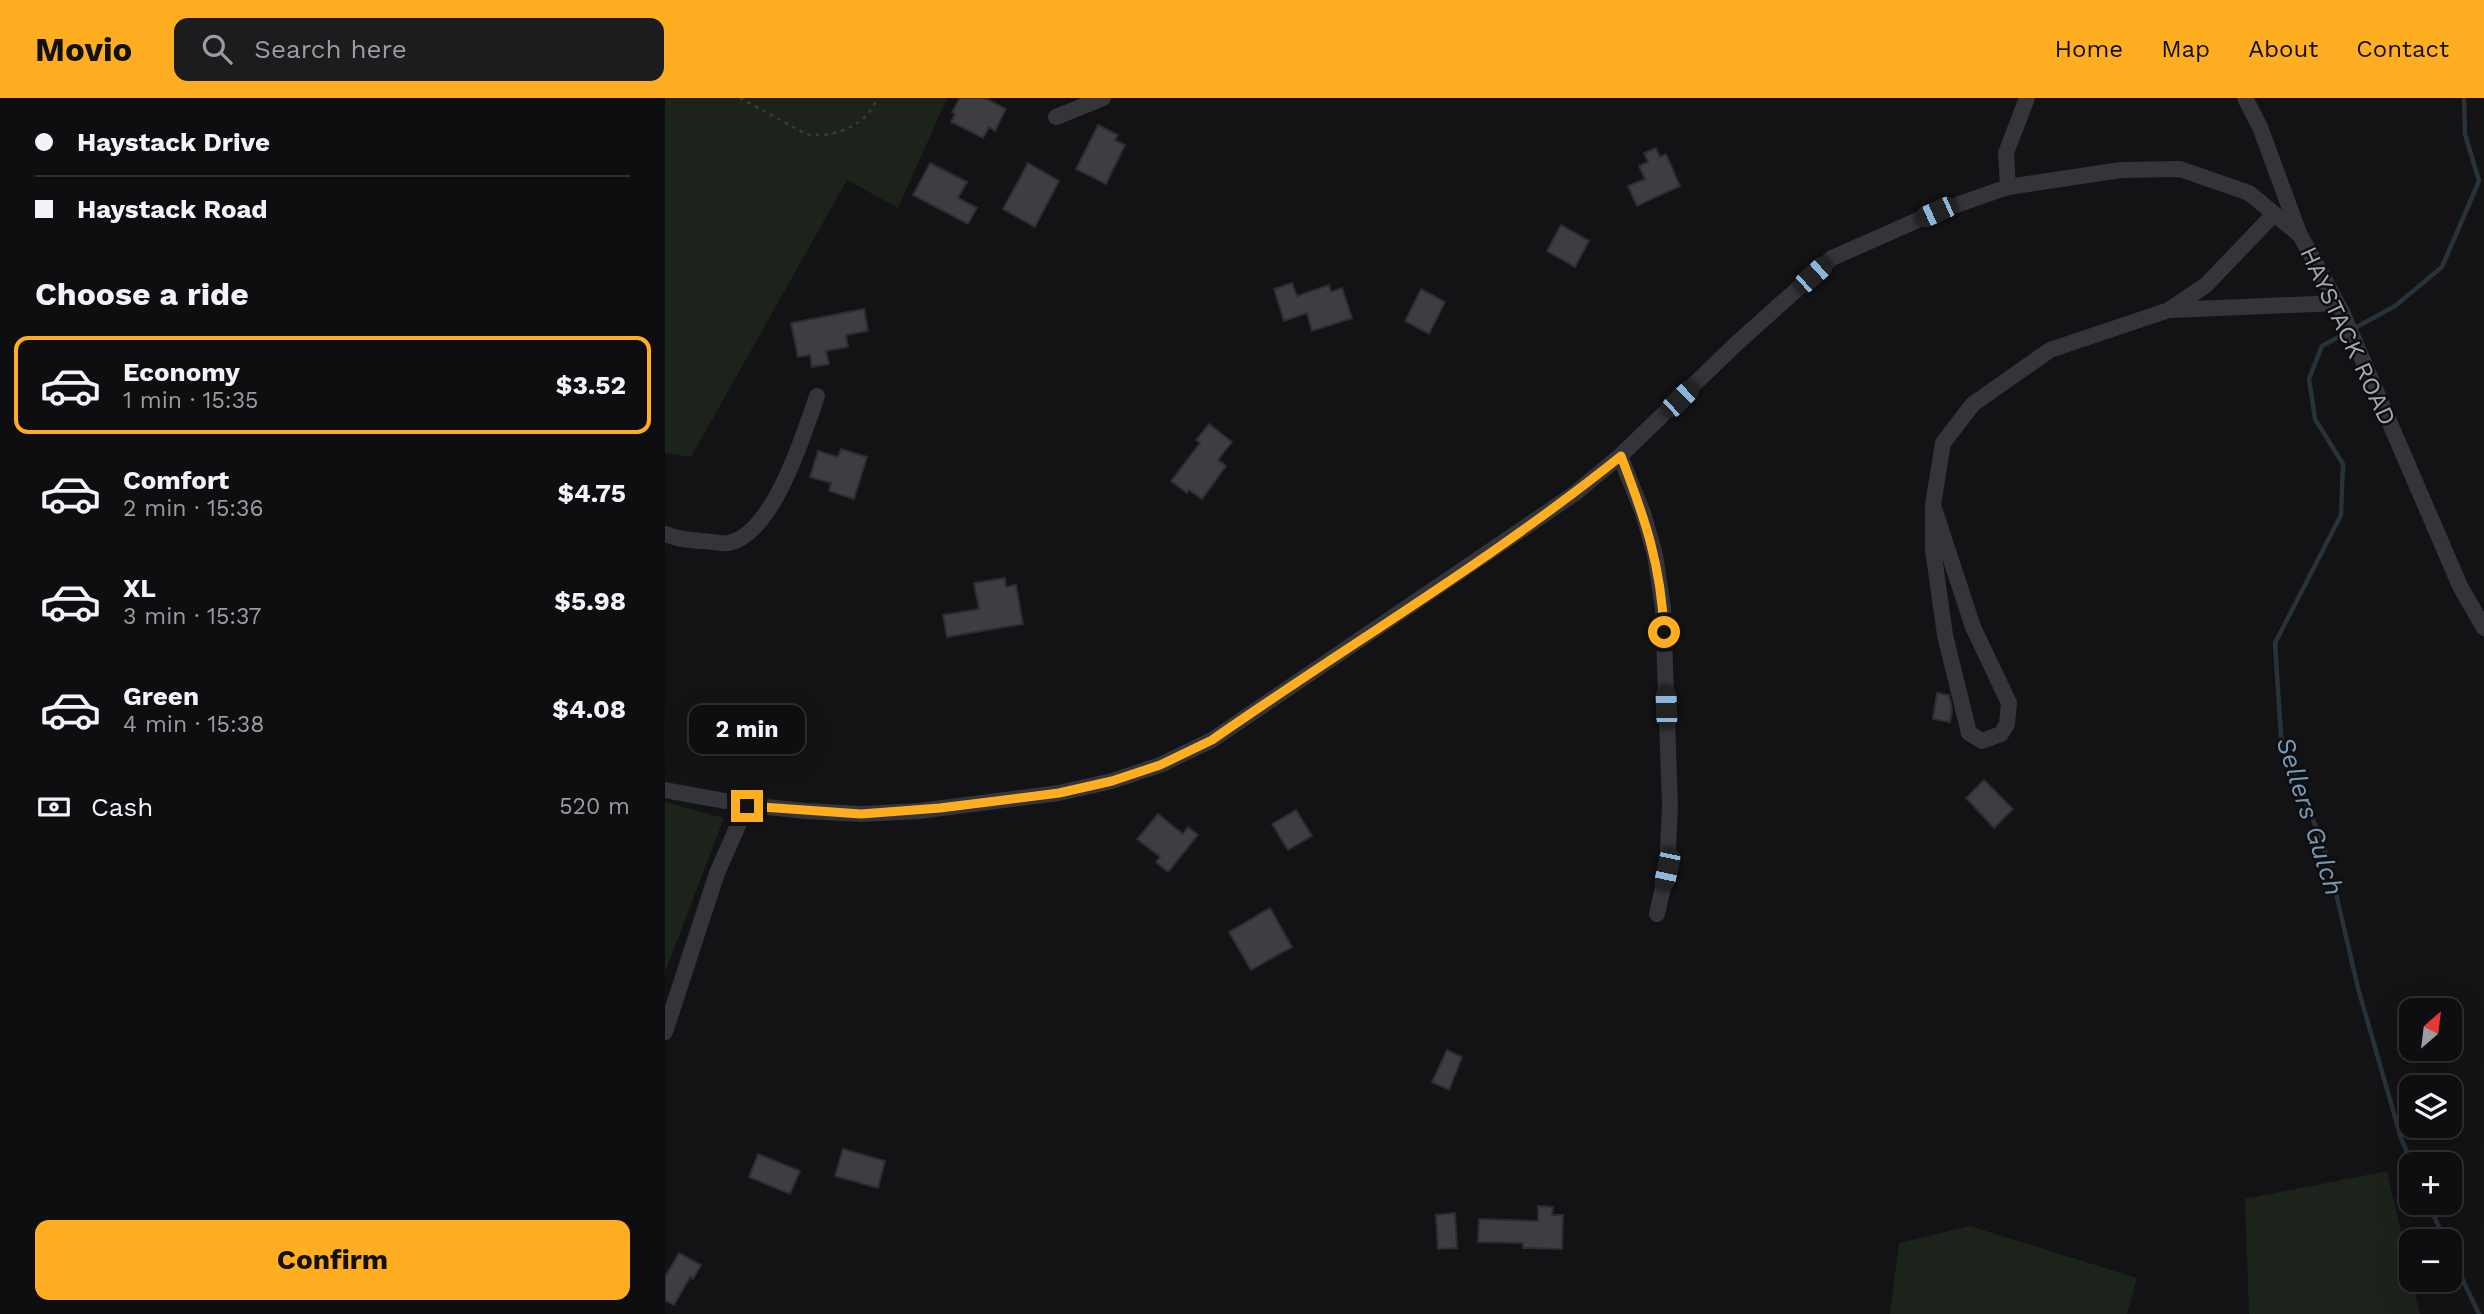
<!DOCTYPE html>
<html lang="en">
<head>
<meta charset="utf-8">
<style>
  body { margin:0; font-family:"Work Sans",sans-serif; background:#1c1c1e; color:#f1f3f6; height:100vh; display:flex; flex-direction:column; font-size:26px; white-space:nowrap }
  * { box-sizing:border-box; margin:0 }
  p { font-size:23px; color:#9b9c9f }
  .icon { flex:none; width:38px; height:38px; fill:none; stroke:currentColor; stroke-width:2; stroke-linecap:round; stroke-linejoin:round }
  .map { position:relative; flex:1; overflow:hidden }
  .panel { display:flex; flex-direction:column; background:#0e0e10; width:665px }
  .panel>* { flex:none }
  .guide { display:grid; align-content:center; height:154px; padding:0 35px; background:#0e0e10 }
  .needle { width:46px; rotate:28deg }
  .buttons { position:absolute; left:1734px; top:900px; display:grid; gap:14px }
  .buttons a { display:grid; place-items:center; width:63px; height:63px; border-radius:14px; background:#0e0e10; box-shadow:0 7px 28px #0002,0 0 0 2px #2e2e30; font-size:35px }
  .end { position:absolute; width:32px; height:32px; margin:-16px; border:9px solid #ffae21; background:#111; box-shadow:0 0 0 4px #111 }
  .from { border-radius:50% }
  .bubble { position:absolute; height:49px; border-radius:14px; background:#0e0e10; box-shadow:0 7px 28px #0002,0 0 0 2px #2e2e30; font-size:23px; font-weight:700; line-height:49px; text-align:center }
  .car { position:absolute; width:21px; height:42px; margin:-21px -10px; border-radius:9px; box-shadow:0 0 5px 2px #0007; background:linear-gradient(#222 24%,#8ab4d8 0 40%,#222 0 76%,#8ab4d8 0 86%,#222 0) }
  .guide b { display:flex; align-items:center; gap:24px; height:66px; font-size:26px }
  .guide b+b { border-top:2px solid #2e2e30 }
  .guide i { width:18px; height:18px; background:#f1f3f6 }
  ul { padding:0; list-style:none }
  li { display:flex; align-items:center; gap:21px; height:98px; margin:0 14px 10px; padding:0 21px; border:4px solid transparent; border-radius:14px }
  li div { flex:1 }
  li b { display:block; font-size:26px }
  li em { font-style:normal; font-weight:700 }
  li.current { border-color:#ffae21 }
  li>.icon { width:63px; height:63px; stroke-width:1.5 }
  h2 { padding:0 35px; font-size:32px; line-height:84px }
  .pay { display:flex; align-items:center; gap:18px; height:77px; padding:0 35px; font-size:26px }
  .pay p { margin-inline-start:auto }
  .button { display:flex; gap:14px; margin-top:auto; padding:14px 35px }
  .button a { flex:1; height:80px; border-radius:14px; background:#ffae21; color:#111; font-size:28px; font-weight:700; line-height:80px; text-align:center }
  header { display:flex; align-items:center; gap:42px; box-sizing:border-box; height:98px; padding:0 35px; background:#ffae21; color:#111 }
  header strong { font-size:33px }
  nav { display:flex; gap:38px; margin-inline-start:auto; font-size:24px }
  .search { width:490px; height:63px; background:#1c1c1e; display:flex; align-items:center; gap:18px; box-sizing:border-box; padding:0 24px; border-radius:14px; color:#9b9c9f; font-size:26px }
  main { display:flex; flex:1; min-height:0 }
  .map>svg:first-child { display:block }
  .green { fill:#1b231b }
  .lines { fill:none; stroke-linecap:round; stroke-linejoin:round }
  .stream { stroke:#28323a; stroke-width:4.5 }
  .building { fill:#3c3e43; stroke:#2d2d31; stroke-width:2 }
  .path { stroke:#393c41; stroke-width:2.5; stroke-dasharray:3.5 5; stroke-linecap:butt }
  .minor { stroke:#33353a; stroke-width:16 }
  .route { stroke:#ffae21; stroke-width:9 }
  .labels { text-anchor:middle; dominant-baseline:central; stroke-width:5; stroke-linejoin:round; paint-order:stroke }
  .street-label { font-size:24px; fill:#a3aab7; stroke:#0e0e10 }
  .water-label { font-size:26px; font-style:italic; fill:#769ab6; stroke:#0e0e10 }
</style>
</head>
<body>
<header>
<strong>Movio</strong>
<div class="search"><svg class="icon" aria-label="search" viewBox="0 0 24 24"><circle cx="10" cy="10" r="6"/><path d="M15 15l6 6"/></svg>Search here</div>
<nav><a>Home</a><a>Map</a><a>About</a><a>Contact</a></nav>
</header>
<main>
<section class="panel">
<div class="guide">
<b><i class="from"></i>Haystack Drive</b>
<b><i></i>Haystack Road</b>
</div>
<h2>Choose a ride</h2>
<ul>
<li class="current"><svg class="icon" aria-label="car" viewBox="0 0 24 24"><path d="M5 17H2v-5l4-1 3-4h7l3 4 3 1v5h-3M9 17h6M6 11h13"/><circle cx="7" cy="17" r="2"/><circle cx="17" cy="17" r="2"/></svg><div><b>Economy</b><p>1 min · 15:35</p></div><em>$3.52</em></li>
<li><svg class="icon" aria-label="car" viewBox="0 0 24 24"><path d="M5 17H2v-5l4-1 3-4h7l3 4 3 1v5h-3M9 17h6M6 11h13"/><circle cx="7" cy="17" r="2"/><circle cx="17" cy="17" r="2"/></svg><div><b>Comfort</b><p>2 min · 15:36</p></div><em>$4.75</em></li>
<li><svg class="icon" aria-label="car" viewBox="0 0 24 24"><path d="M5 17H2v-5l4-1 3-4h7l3 4 3 1v5h-3M9 17h6M6 11h13"/><circle cx="7" cy="17" r="2"/><circle cx="17" cy="17" r="2"/></svg><div><b>XL</b><p>3 min · 15:37</p></div><em>$5.98</em></li>
<li><svg class="icon" aria-label="car" viewBox="0 0 24 24"><path d="M5 17H2v-5l4-1 3-4h7l3 4 3 1v5h-3M9 17h6M6 11h13"/><circle cx="7" cy="17" r="2"/><circle cx="17" cy="17" r="2"/></svg><div><b>Green</b><p>4 min · 15:38</p></div><em>$4.08</em></li>
</ul>
<div class="pay"><svg class="icon" aria-label="cash" viewBox="0 0 24 24"><path d="M3 7h18v10H3z"/><circle cx="12" cy="12" r="2"/></svg>Cash<p>520 m</p></div>
<div class="button"><a>Confirm</a></div>
</section>
<div class="map">
<svg width="1819" height="1216" viewBox="0 0 1819 1216">
  <rect width="100%" height="100%" fill="#131315"/>
  <!-- green -->
  <path class="green" d="M 0,0 L 282,0 L 233,110 L 182,82 L 26,359 L 0,355 Z
    M 0,704 L 59,720 L 0,874 Z
    M 1722,1073 L 1755,1216 L 1584,1216 L 1580,1101 Z
    M 1305,1128 L 1472,1180 L 1462,1216 L 1225,1216 L 1234,1145 Z"/>
  <g class="lines">
    <!-- stream -->
    <path class="stream" d="M 1747,1066 L 1736,1040 L 1693,890 L 1663,761 L 1616,638 L 1610,545 L 1676,417 L 1678,366 L 1650,321 L 1644,281 L 1657,248 L 1730,208 L 1777,169 L 1814,83 L 1800,36 L 1799,0
      M 1763,1104 L 1780,1143
      M 1785,1155 L 1814,1216"/>
  </g>
  <!-- building -->
  <path class="building" d="M 295,0 L 320,0 L 341,11 L 330,33 L 324,29 L 318,40 L 286,24 L 290,16 L 287,14 Z
    M 433,27 L 453,37 L 450,42 L 460,47 L 441,86 L 411,71 Z
    M 991,50 L 995,59 L 1001,56 L 1015,88 L 972,108 L 963,88 L 980,81 L 974,68 L 983,64 L 979,55 Z
    M 265,65 L 302,84 L 293,100 L 312,110 L 303,126 L 248,97 Z
    M 363,65 L 394,83 L 370,129 L 338,111 Z
    M 896,127 L 924,143 L 910,169 L 882,153 Z
    M 627,185 L 632,198 L 664,187 L 666,194 L 677,190 L 687,220 L 647,233 L 642,215 L 619,223 L 609,191 Z
    M 756,191 L 780,204 L 764,236 L 740,223 Z
    M 199,211 L 203,233 L 181,237 L 183,249 L 161,253 L 164,266 L 147,269 L 145,257 L 133,259 L 126,225 Z
    M 544,326 L 567,344 L 553,362 L 561,368 L 537,401 L 524,392 L 522,395 L 506,383 L 535,345 L 531,342 Z
    M 176,351 L 202,359 L 189,401 L 164,393 L 166,385 L 145,379 L 153,353 L 173,359 Z
    M 340,480 L 341,489 L 351,487 L 358,526 L 282,539 L 278,517 L 314,511 L 309,485 Z
    M 1272,595 L 1284,597 L 1287,611 L 1285,624 L 1268,621 Z
    M 1319,682 L 1348,711 L 1329,730 L 1301,700 Z
    M 631,712 L 647,738 L 623,752 L 607,726 Z
    M 493,716 L 518,736 L 523,729 L 533,737 L 503,774 L 491,764 L 495,759 L 472,741 Z
    M 605,810 L 627,849 L 586,872 L 564,834 Z
    M 782,952 L 797,959 L 784,992 L 767,984 Z
    M 178,1051 L 220,1063 L 213,1090 L 170,1078 Z
    M 93,1056 L 135,1073 L 125,1096 L 84,1079 Z
    M 873,1108 L 888,1109 L 887,1117 L 898,1117 L 897,1151 L 858,1150 L 858,1145 L 813,1144 L 814,1121 L 873,1123 Z
    M 790,1115 L 792,1150 L 773,1151 L 771,1117 Z
    M 14,1155 L 36,1167 L 28,1181 L 25,1179 L 9,1207 L 0,1202 L 0,1179 Z"/>
  <g class="lines">
    <!-- path -->
    <path class="path" d="M 75,0 L 141,36 C 169,41 203,27 212,0"/>
    <!-- minor -->
    <path class="minor" d="M 1580,0 L 1595,29 L 1634,135
      M 391,19 L 438,0
      M 1343,89 L 1341,55 L 1362,0
      M 1506,212 L 1672,205
      M 955,358 L 978,415 L 990,457 L 998,510 L 1005,708 L 1002,771 L 992,816
      M 1268,407 L 1308,529 L 1344,605 L 1342,626 L 1336,636 L 1317,643 L 1304,635 L 1280,537 L 1268,452 L 1268,407 L 1278,345 L 1308,306 L 1385,252 L 1504,212 L 1541,187 L 1609,116
      M 0,436 C 12,441 23,442 36,443 C 45,443 55,446 63,445 C 108,437 139,336 152,298
      M 0,692 L 82,707 L 141,713 L 196,716 L 254,713 L 394,695 L 447,683 L 495,667 L 547,642 L 909,396 L 955,358 L 1071,246 L 1167,160 L 1271,114 L 1343,89 L 1456,72 L 1515,71 L 1584,95 L 1635,137 L 1677,214 L 1795,488 L 1819,530
      M 0,934 L 52,775 L 82,707"/>
  </g>
  <g class="lines">
    <!-- route -->
    <path class="route" d="M 82,708 L 196,716 L 275,710 L 394,695 L 447,683 L 495,667 L 547,642 C 683,547 827,462 956,358 C 980,421 996,466 999,534"/>
  </g>
  <g class="labels">
    <!-- street labels -->
    <g class="street-label">
      <text transform="translate(1683 238) rotate(65)">HAYSTACK ROAD</text>
    </g>
    <!-- water labels -->
    <g class="water-label">
      <text transform="translate(1645 718) rotate(72)">Sellers Gulch</text>
    </g>
  </g>
</svg>
<div class="buttons">
<a><svg class="needle" viewBox="-14 -14 28 28"><path d="M0-13l5 13h-10z" fill="#e53935"/><path d="M0 13l5-13h-10z" fill="#9b9c9f"/></svg></a>
<a><svg class="icon" aria-label="layers" viewBox="0 0 24 24"><path d="M12 4l9 5-9 5-9-5zM3 14l9 5 9-5"/></svg></a>
<a>+</a>
<a>−</a>
</div>
<i class="end from" style="left:999px;top:534px"></i>
<i class="end" style="left:82px;top:708px"></i>
<div class="bubble" style="left:24px;top:607px;width:116px">2 min</div>
<i class="car" style="left:1271px;top:114px;rotate:246deg"></i>
<i class="car" style="left:1148px;top:177px;rotate:48deg"></i>
<i class="car" style="left:1015px;top:301px;rotate:46deg"></i>
<i class="car" style="left:1001px;top:609px;rotate:358deg"></i>
<i class="car" style="left:1002px;top:771px;rotate:192deg"></i>
</div>
</main>
</body>
</html>
